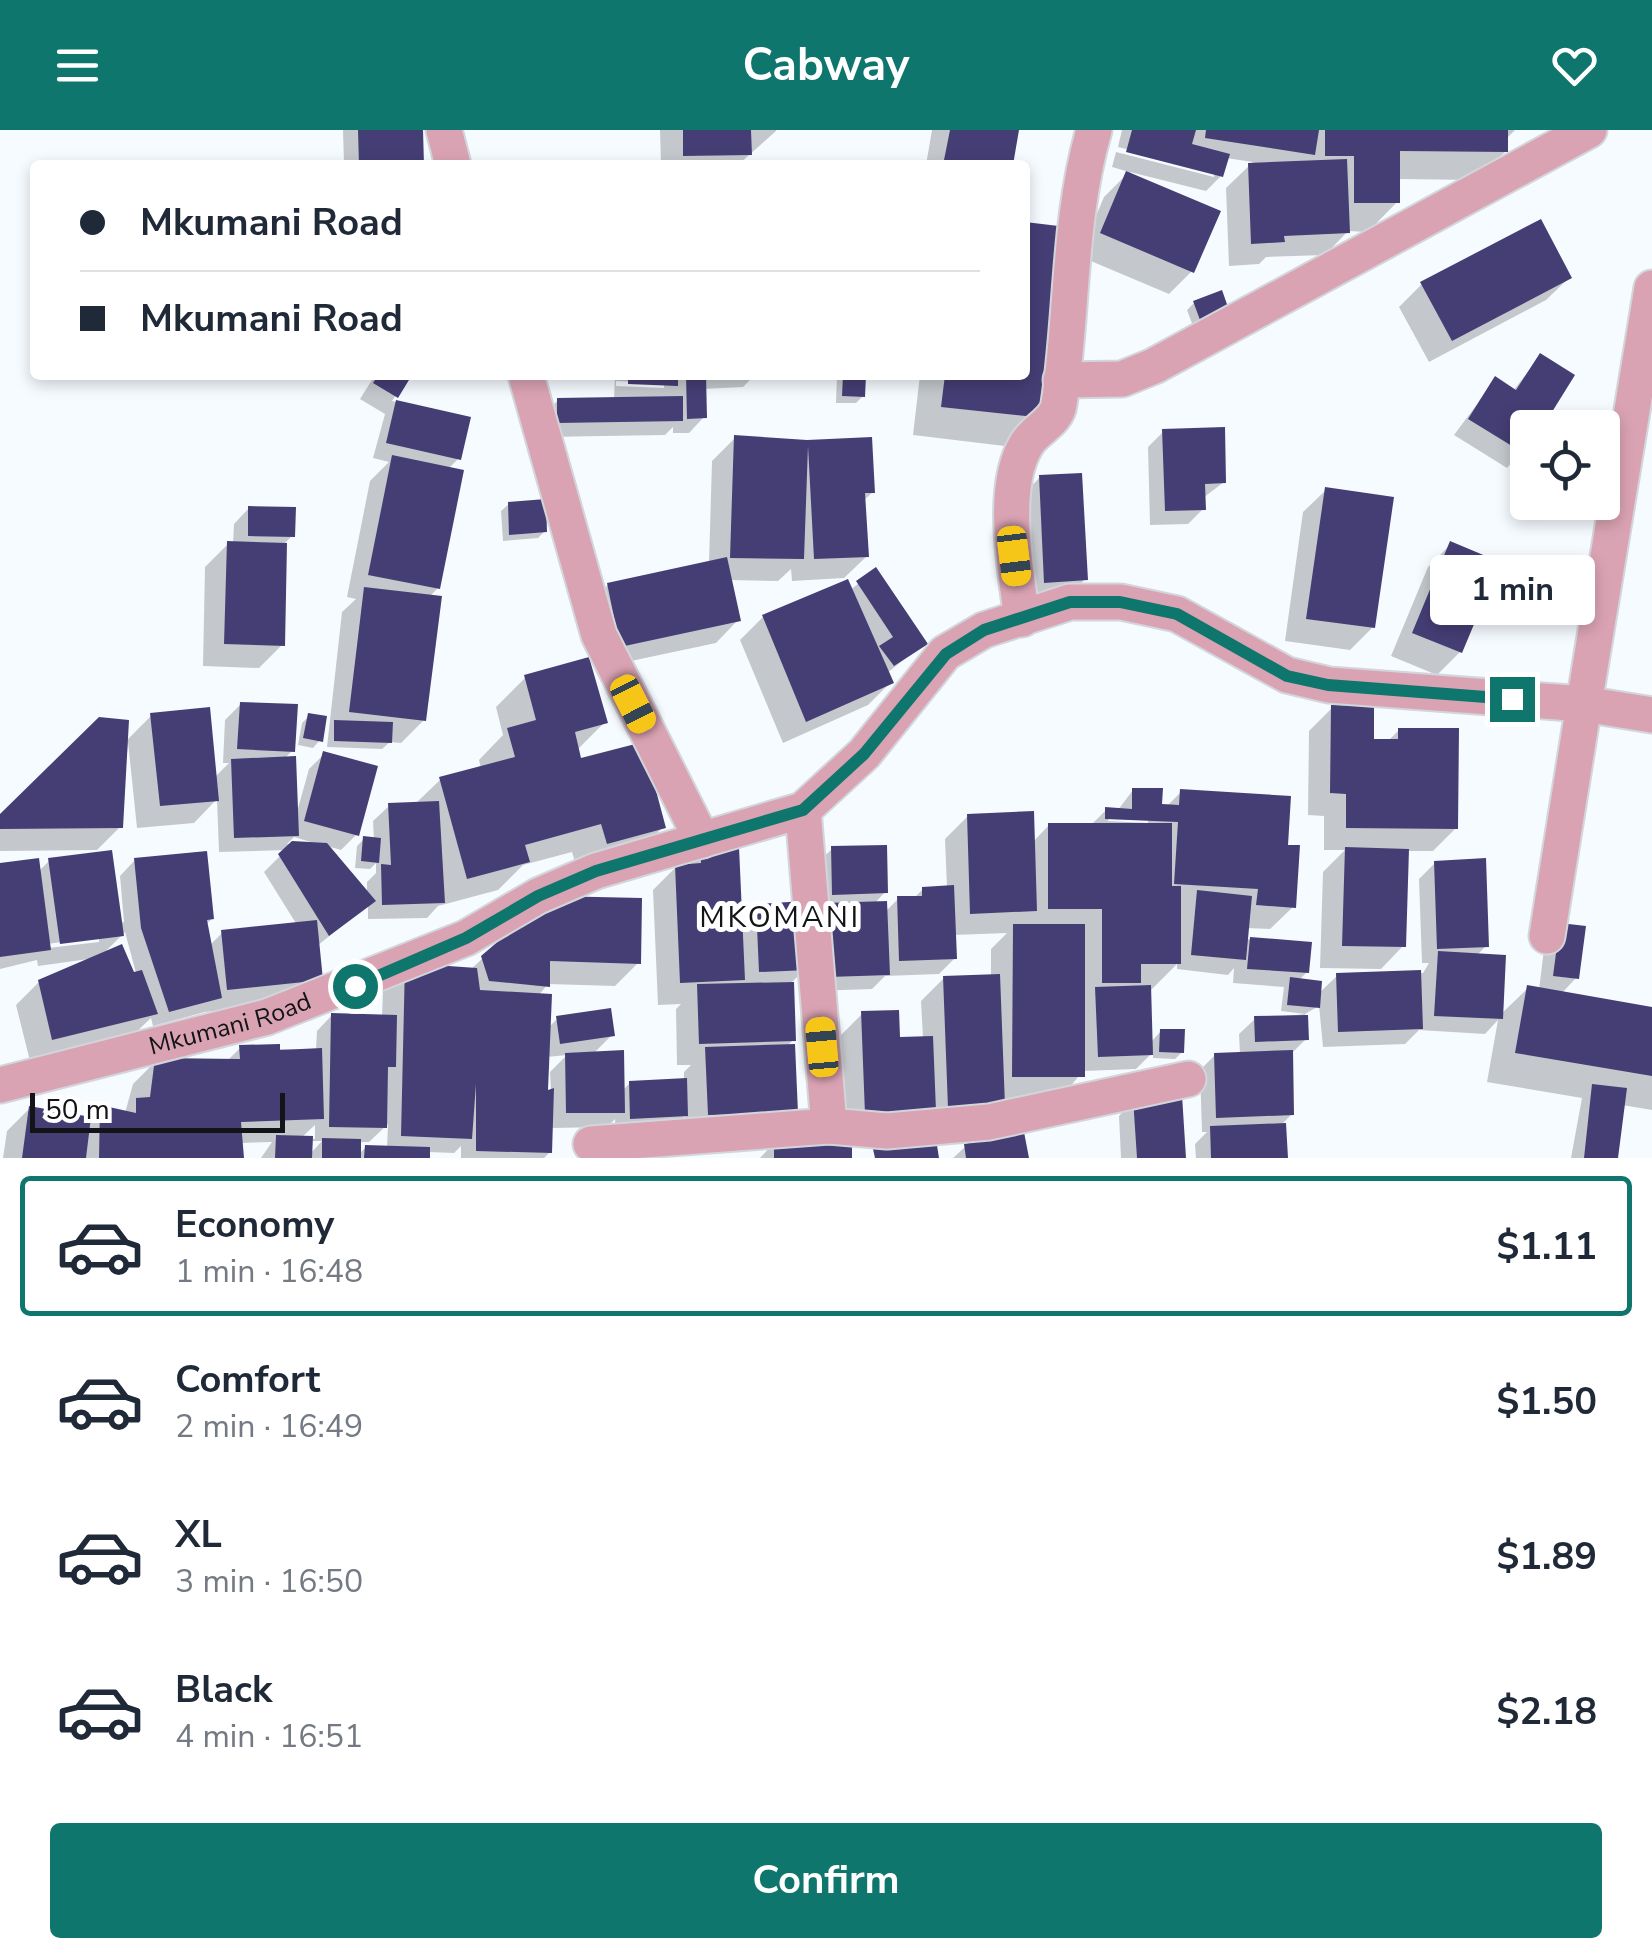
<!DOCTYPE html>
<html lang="en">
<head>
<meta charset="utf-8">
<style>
  body { margin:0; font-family:"Nunito Sans",sans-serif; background:#f2f2f3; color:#1f2937; height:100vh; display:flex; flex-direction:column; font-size:38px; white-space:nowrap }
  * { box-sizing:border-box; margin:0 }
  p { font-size:32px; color:#747a83 }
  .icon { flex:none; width:55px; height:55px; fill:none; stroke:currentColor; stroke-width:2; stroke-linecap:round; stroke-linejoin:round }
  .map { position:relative; height:1028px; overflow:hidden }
  .side { display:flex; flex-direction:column; background:#fff; flex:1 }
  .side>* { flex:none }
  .hud { position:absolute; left:30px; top:30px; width:1000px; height:220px; border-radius:10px; box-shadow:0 5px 15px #0003; display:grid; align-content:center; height:220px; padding:0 50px; background:#fff }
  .tools { position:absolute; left:1510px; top:280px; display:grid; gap:20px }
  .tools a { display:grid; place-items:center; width:110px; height:110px; border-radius:10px; background:#fff; box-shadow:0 5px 15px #0003; font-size:50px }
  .scale { position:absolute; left:30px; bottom:25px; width:255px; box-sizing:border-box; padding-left:10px; border:5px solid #121417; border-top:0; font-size:28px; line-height:35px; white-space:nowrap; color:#121417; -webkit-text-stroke:8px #fff; paint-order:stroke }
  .end { position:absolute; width:45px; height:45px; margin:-22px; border:12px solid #0f766e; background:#fff; box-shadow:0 0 0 5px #fff }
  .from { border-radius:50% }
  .bubble { position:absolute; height:70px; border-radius:10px; background:#fff; box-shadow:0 5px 15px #0003; font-size:32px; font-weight:700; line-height:70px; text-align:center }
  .car { position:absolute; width:30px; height:60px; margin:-30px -15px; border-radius:12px; box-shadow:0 0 8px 2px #0007; background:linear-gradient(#f5c518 24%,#345 0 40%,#f5c518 0 76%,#345 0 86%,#f5c518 0) }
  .hud b { display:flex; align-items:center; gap:35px; height:95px; font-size:38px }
  .hud b+b { border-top:2px solid #e0e1e3 }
  .hud i { width:25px; height:25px; background:#1f2937 }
  ul { padding:18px 0 0; list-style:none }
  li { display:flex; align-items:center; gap:30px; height:140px; margin:0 20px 15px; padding:0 30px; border:5px solid transparent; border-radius:10px }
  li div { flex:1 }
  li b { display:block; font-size:38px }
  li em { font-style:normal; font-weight:700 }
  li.current { border-color:#0f766e }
  li>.icon { width:90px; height:90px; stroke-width:1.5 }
  .button { display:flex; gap:20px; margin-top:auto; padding:20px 50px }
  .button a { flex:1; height:115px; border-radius:10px; background:#0f766e; color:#fff; font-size:40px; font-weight:700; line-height:115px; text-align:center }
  header { display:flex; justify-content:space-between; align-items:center; height:130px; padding:0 50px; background:#0f766e; color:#fff; font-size:45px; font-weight:700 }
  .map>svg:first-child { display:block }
  .shadow { fill:#0003; fill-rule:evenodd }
  .building { fill:#453e75 }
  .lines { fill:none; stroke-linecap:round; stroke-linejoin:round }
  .minor-casing { stroke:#d2d6da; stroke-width:39 }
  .minor { stroke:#daa3b3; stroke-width:35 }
  .route { stroke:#0f766e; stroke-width:12 }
  .labels { text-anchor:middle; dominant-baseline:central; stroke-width:10; stroke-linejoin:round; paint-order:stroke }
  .street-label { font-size:25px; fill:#121417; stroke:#fff }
  .quarter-label { font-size:30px; letter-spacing:2.5px; fill:#121417; stroke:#fff }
</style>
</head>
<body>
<header><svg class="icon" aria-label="menu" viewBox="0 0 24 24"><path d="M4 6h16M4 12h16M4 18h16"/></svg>Cabway<svg class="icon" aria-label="heart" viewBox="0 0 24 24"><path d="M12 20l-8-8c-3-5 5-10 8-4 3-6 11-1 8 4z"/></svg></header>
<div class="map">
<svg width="1652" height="1028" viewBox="0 0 1652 1028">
  <rect width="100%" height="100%" fill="#f6fbff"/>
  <!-- shadow -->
  <path class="shadow" d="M 343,0 L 421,0 L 422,35 L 344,35 Z
    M 660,0 L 776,0 L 776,1 L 738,35 L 661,35 Z
    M 932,0 L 1017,0 L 1010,35 L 926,35 Z
    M 1122,0 L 1515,0 L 1506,9 L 1506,21 L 1476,50 L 1397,49 L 1397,72 L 1368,102 L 1348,101 L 1325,125 L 1266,127 L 1259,134 L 1229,136 L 1226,58 L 1253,32 L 1226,28 L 1221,46 L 1206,61 L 1130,42 L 1192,141 L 1169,164 L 1079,126 L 1104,67 L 1129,42 L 1112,37 L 1116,22 L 1214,47 L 1214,42 L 1118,17 Z
    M 1025,95 L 1043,287 L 1013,317 L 913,305 L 920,245 L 1025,245 Z
    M 1569,148 L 1546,170 L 1429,232 L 1399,177 L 1422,154 Z
    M 1194,173 L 1226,180 L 1193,196 L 1187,180 Z
    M 1540,226 L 1528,315 L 1507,338 L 1454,305 L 1495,250 L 1513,261 Z
    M 375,245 L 409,245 L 392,271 L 468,289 L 459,328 L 448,339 L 438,458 L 429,467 L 424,590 L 401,613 L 390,612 L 382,619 L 327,617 L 342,482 L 356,469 L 347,467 L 370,351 L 389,332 L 373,328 L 385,284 L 360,269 Z
    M 615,245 L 755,245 L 743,257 L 703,259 L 704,287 L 689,303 L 673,303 L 673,297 L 665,305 L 543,307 L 543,286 L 558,270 L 614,269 ZM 616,251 L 664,253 L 664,258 L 616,256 Z
    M 837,245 L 863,245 L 863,266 L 856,273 L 836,273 Z
    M 1163,302 L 1224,352 L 1203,368 L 1203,379 L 1188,394 L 1150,395 L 1148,317 Z
    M 735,308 L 807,313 L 873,362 L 863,371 L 867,426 L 844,448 L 792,451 L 791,439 L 778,451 L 730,450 L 738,490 L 716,513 L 598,538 L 585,478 L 608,455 L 709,433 L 712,331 Z
    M 1040,347 L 1085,449 L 1070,465 L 1030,467 L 1025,363 Z
    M 1326,360 L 1373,497 L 1350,520 L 1285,511 L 1303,382 Z
    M 509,374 L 545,401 L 538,408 L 503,411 L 501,381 Z
    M 249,378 L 292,406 L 284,414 L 282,515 L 259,538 L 203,536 L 205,437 L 228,414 L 233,414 L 234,394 Z
    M 1451,414 L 1460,522 L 1437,545 L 1391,526 L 1428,437 Z
    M 875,441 L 925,513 L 887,543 L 891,552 L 868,575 L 783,613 L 740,510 L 763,487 L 850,460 Z
    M 525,548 L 605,592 L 577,620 L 580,631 L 663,697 L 634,726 L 578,741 L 572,722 L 523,735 L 498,760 L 438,776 L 427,788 L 368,789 L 368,775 L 317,816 L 321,849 L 298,872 L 205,882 L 153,896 L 151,888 L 132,906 L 30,931 L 16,875 L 39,852 L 89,829 L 38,836 L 37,830 L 0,839 L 0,735 L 38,742 L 49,731 L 120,793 L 124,792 L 120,746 L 135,730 L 212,789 L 206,794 L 210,815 L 222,803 L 297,795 L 264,742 L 286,720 L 219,722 L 217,669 L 194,693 L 137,698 L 128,612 L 120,697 L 97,720 L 0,721 L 0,688 L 126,611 L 151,586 L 214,648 L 229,633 L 223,633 L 225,590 L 241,574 L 292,621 L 284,629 L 297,682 L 309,639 L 324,624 L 356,705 L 341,720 L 327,716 L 367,765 L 367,752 L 376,743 L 376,733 L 370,739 L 355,738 L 357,716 L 364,709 L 374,710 L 373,691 L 389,676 L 415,674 L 440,650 L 481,639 L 479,630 L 503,605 L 496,577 ZM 294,707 L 314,713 L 313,715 L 287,714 ZM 125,802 L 136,843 L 133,845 L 101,826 ZM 99,807 L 99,812 L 48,818 L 47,814 Z
    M 1332,578 L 1372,612 L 1387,612 L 1399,600 L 1456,698 L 1433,721 L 1406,721 L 1403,816 L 1381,839 L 1320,838 L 1323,742 L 1345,720 L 1324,720 L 1324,686 L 1308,685 L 1309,601 Z
    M 309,586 L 320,610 L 313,618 L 298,615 L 302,593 Z
    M 1133,660 L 1159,676 L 1166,677 L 1181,662 L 1286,717 L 1293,777 L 1270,799 L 1246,798 L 1245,809 L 1309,814 L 1307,842 L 1298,851 L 1318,864 L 1337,846 L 1423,843 L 1429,833 L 1422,833 L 1419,749 L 1435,733 L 1486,816 L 1477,825 L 1500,885 L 1528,858 L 1539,860 L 1545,811 L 1561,796 L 1576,848 L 1561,864 L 1652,879 L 1652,980 L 1622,975 L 1616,1028 L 1571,1028 L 1582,968 L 1487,952 L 1498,890 L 1485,904 L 1419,900 L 1405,914 L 1323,917 L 1318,865 L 1317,877 L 1305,884 L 1306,909 L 1290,925 L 1292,984 L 1283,993 L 1285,1028 L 1196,1028 L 1195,1014 L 1207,1002 L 1202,1002 L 1200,940 L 1215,925 L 1240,924 L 1239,904 L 1255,889 L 1305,884 L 1281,881 L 1284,857 L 1233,853 L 1234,838 L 1228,845 L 1177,839 L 1177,834 L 1149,862 L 1151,912 L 1161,901 L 1182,922 L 1175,929 L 1153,928 L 1153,922 L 1136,939 L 1083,941 L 1060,969 L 1002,969 L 843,1006 L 839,907 L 862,884 L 898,909 L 923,908 L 921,871 L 944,848 L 991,847 L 991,819 L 1007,803 L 954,805 L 955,828 L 939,844 L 885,846 L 872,859 L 813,861 L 816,734 L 832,719 L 885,762 L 874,774 L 885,782 L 898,769 L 914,768 L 923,759 L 947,758 L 945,709 L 968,686 L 1033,712 L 1049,695 L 1091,695 L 1106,680 L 1118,680 ZM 1109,686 L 1148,688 L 1148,693 L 1108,691 Z
    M 702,721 L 740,793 L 757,776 L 805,839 L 792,852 L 793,910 L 787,916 L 795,982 L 686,1007 L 685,986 L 670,1000 L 616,1003 L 615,989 L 607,997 L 551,998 L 550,1022 L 544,1028 L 461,1028 L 461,1016 L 454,1023 L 428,1022 L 427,1028 L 261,1028 L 272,1012 L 240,1013 L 241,1028 L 3,1028 L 7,1001 L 30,978 L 89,989 L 101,977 L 125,983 L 133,954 L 156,931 L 226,932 L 240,918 L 316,920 L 317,901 L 332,885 L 382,887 L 383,858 L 406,835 L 470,840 L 483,828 L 638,833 L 615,856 L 548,854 L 538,866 L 548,898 L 558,888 L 612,905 L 593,924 L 622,961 L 630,953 L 684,951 L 684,942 L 691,935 L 677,935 L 676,879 L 681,874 L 658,875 L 653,760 L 676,737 L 687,737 ZM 567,925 L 550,942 L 551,961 L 545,961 L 547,927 ZM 388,994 L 387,1018 L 366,1017 L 358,1025 L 359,1012 L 369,1012 ZM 315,995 L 315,1009 L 301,1008 ZM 310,1011 L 322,1011 L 310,1024 Z
    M 1180,968 L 1183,1028 L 1121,1028 L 1119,986 L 1134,970 Z
    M 1022,1005 L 1026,1028 L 953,1028 L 965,1017 Z
    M 775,1012 L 850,1014 L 849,1028 L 760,1028 Z"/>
  <!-- building -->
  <path class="building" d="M 358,0 L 423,0 L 424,35 L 359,35 Z
    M 683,0 L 751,0 L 752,25 L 683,26 Z
    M 950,0 L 1019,0 L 1013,35 L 943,35 Z
    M 1132,0 L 1196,0 L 1192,14 L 1230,24 L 1223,47 L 1126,22 Z
    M 1206,0 L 1319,0 L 1315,25 L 1205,8 Z
    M 1325,0 L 1508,0 L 1508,22 L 1400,21 L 1400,73 L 1354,73 L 1354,26 L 1325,26 Z
    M 1347,29 L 1350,103 L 1284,106 L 1285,112 L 1251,114 L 1248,33 Z
    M 1126,41 L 1221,81 L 1194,143 L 1100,103 Z
    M 1541,89 L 1572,148 L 1452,211 L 1420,152 Z
    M 1025,92 L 1067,97 L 1045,288 L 941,277 L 945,245 L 1025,245 Z
    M 1222,160 L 1229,180 L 1200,190 L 1193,171 Z
    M 1540,223 L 1575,245 L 1542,298 L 1528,298 L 1525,324 L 1468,289 L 1495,246 L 1516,260 Z
    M 378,245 L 412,245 L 398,268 L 373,253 Z
    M 628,245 L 678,245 L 678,256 L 628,254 Z
    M 686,245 L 706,245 L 707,288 L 687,289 Z
    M 843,245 L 866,245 L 865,267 L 842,266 Z
    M 683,266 L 683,291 L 557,293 L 557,268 Z
    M 396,270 L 471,287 L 461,330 L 386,313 Z
    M 1225,297 L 1226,353 L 1205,354 L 1206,380 L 1165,381 L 1162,299 Z
    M 734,305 L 807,310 L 872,307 L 875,363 L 865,363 L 869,427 L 814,429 L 808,316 L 804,429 L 730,428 Z
    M 392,325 L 464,340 L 440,459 L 368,445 Z
    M 1082,343 L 1088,450 L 1044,453 L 1039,345 Z
    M 1325,357 L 1394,367 L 1375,498 L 1306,489 Z
    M 546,369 L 547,402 L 509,405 L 508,372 Z
    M 248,376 L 296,377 L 295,407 L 248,406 Z
    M 227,411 L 287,413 L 285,516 L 224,514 Z
    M 1450,411 L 1500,432 L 1462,523 L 1412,503 Z
    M 727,427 L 741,491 L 620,517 L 607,453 Z
    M 876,437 L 928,514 L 894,536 L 879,516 L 893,507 L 856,451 Z
    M 848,449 L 894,553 L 806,592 L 762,485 Z
    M 364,457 L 442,466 L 426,591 L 349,582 Z
    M 589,527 L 608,593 L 575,602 L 581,628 L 643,612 L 666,698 L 607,714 L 601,694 L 525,715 L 530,732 L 467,749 L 439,647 L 515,627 L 507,598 L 536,590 L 524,545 Z
    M 240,572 L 298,574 L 295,622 L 237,619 Z
    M 1331,575 L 1374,576 L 1374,609 L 1398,609 L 1398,598 L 1459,598 L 1458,699 L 1346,698 L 1346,664 L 1330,663 Z
    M 210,577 L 219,671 L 160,676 L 150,583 Z
    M 308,583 L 327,586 L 323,612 L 303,608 Z
    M 99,587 L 129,590 L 123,698 L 0,699 L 0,684 Z
    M 334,590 L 393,592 L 392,613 L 334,611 Z
    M 323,621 L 378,636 L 359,706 L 304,691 Z
    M 296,626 L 299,706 L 234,708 L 231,629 Z
    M 1132,658 L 1163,658 L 1162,674 L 1179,675 L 1180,659 L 1291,666 L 1288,715 L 1300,715 L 1296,778 L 1256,775 L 1258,759 L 1174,754 L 1178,692 L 1105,689 L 1105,677 L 1132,679 Z
    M 439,671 L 445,773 L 382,775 L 381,734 L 391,735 L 388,673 Z
    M 1034,681 L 1037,781 L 970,784 L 967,684 Z
    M 1048,693 L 1172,693 L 1172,756 L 1181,756 L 1181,834 L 1141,834 L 1141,853 L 1102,853 L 1102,779 L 1048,779 Z
    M 363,706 L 381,708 L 379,733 L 361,731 Z
    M 292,711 L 327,713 L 376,771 L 329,806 L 278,724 Z
    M 887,715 L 888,763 L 832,765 L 831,716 Z
    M 739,717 L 745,850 L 680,853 L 675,735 L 701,733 L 701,719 Z
    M 1345,717 L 1409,719 L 1406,817 L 1342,816 Z
    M 112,720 L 124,806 L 60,814 L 48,728 Z
    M 207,721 L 214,789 L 207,790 L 222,868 L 169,882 L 141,798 L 134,728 Z
    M 39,728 L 51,820 L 0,827 L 0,733 Z
    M 1486,728 L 1489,817 L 1437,819 L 1434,731 Z
    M 954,755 L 957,829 L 899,831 L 897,766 L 922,766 L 922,757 Z
    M 1197,760 L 1252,766 L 1246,830 L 1191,825 Z
    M 551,766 L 642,768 L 641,834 L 550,831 L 550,857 L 489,851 L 481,826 Z
    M 804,771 L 808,840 L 759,842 L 756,774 Z
    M 887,771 L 890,845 L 828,847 L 826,773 Z
    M 317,790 L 323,850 L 227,860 L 221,800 Z
    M 1560,793 L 1586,796 L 1579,849 L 1553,846 Z
    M 1013,794 L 1085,794 L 1085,947 L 1012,947 Z
    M 1250,807 L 1312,812 L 1309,843 L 1247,839 Z
    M 122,814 L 134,842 L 142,840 L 158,884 L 52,910 L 38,850 Z
    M 1438,821 L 1506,825 L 1503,889 L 1434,886 Z
    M 405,833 L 477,838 L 480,860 L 552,864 L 548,960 L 554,958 L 552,1023 L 476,1021 L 476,954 L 472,1009 L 401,1006 Z
    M 1421,840 L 1423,899 L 1338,902 L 1336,843 Z
    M 1000,844 L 1005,976 L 948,978 L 943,846 Z
    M 1290,847 L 1322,851 L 1320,878 L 1287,875 Z
    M 794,852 L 796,911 L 699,914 L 697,854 Z
    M 1151,855 L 1153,925 L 1098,927 L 1095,857 Z
    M 1527,855 L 1652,877 L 1652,946 L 1515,923 Z
    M 611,878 L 615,906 L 560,914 L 556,886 Z
    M 899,880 L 900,907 L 933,906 L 936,981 L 865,984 L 861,881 Z
    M 331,883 L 397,885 L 396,937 L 388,937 L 387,998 L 329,997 Z
    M 1308,885 L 1309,910 L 1255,912 L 1254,886 Z
    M 1160,899 L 1185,899 L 1184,923 L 1159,922 Z
    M 280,914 L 280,920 L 322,918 L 324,989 L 241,992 L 244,1028 L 99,1028 L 100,975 L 136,983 L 136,968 L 150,967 L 155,928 L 240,929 L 239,915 Z
    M 795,914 L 798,983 L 708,985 L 705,917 Z
    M 624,920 L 625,983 L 566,983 L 565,923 Z
    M 1293,920 L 1294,985 L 1216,988 L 1214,923 Z
    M 687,948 L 688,986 L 630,989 L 629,951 Z
    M 1592,954 L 1627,958 L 1618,1028 L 1584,1028 Z
    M 1182,965 L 1186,1028 L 1137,1028 L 1133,968 Z
    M 29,976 L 91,987 L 86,1028 L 22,1028 Z
    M 1286,993 L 1288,1028 L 1211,1028 L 1210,996 Z
    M 1024,1002 L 1029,1028 L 966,1028 L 964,1014 Z
    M 276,1005 L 313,1006 L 312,1028 L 275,1028 Z
    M 322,1008 L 361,1009 L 361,1028 L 322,1028 Z
    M 936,1009 L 939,1028 L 875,1028 L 873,1019 Z
    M 774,1010 L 852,1011 L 852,1028 L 774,1028 Z
    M 365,1015 L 430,1017 L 430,1028 L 364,1028 Z"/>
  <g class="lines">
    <defs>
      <g id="minor">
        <path d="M 444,0 L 453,35"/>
        <path d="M 1652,158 L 1584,574 L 1652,585"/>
        <path d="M 526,245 L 599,505 L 702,710"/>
        <path d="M 1061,250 L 1122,249 L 1154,236 L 1589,0"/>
        <path d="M 1022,489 C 1016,442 1000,358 1026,315 C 1034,300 1057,292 1059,274 C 1073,182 1068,91 1094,0"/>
        <path d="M 803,680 L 829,996"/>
        <path id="s1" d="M 0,955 L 267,887 L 466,808 L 538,766 L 596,741 L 803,680 L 864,624 L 945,523 L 984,500 L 1070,472 L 1121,472 L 1177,484 L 1287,545 L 1329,555 L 1584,574 L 1547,806"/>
        <path d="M 591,1014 L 829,996 L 887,1001 L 989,992 L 1188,949"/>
      </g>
    </defs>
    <!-- minor casing -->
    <use href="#minor" class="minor-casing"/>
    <!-- minor -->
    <use href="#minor" class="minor"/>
  </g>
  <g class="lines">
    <!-- route -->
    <path class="route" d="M 355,856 L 466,808 L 538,766 L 596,741 L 803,680 L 864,624 L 946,524 L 984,500 L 1070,472 L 1120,472 L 1177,484 L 1287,546 L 1328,555 L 1512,569"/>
  </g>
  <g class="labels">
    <!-- street labels -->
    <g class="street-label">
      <text stroke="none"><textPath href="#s1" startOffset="238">Mkumani Road</textPath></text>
    </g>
    <!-- quarter labels -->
    <g class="quarter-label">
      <text x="780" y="787">MKOMANI</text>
    </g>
  </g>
</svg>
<div class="tools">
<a><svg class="icon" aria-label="locate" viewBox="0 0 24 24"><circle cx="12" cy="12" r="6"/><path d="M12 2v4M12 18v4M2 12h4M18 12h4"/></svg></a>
</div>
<div class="scale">50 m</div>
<i class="end from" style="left:355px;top:856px"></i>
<i class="end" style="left:1512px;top:569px"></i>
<div class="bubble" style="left:1430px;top:425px;width:165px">1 min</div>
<i class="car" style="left:1014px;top:426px;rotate:173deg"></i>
<i class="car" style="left:633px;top:574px;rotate:153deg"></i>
<i class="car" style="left:822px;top:917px;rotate:355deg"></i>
<div class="hud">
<b><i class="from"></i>Mkumani Road</b>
<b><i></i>Mkumani Road</b>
</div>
</div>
<section class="side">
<ul>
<li class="current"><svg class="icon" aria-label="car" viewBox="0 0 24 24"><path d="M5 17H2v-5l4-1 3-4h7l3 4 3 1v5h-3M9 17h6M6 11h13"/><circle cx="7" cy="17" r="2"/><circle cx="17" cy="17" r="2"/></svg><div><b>Economy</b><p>1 min · 16:48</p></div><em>$1.11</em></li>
<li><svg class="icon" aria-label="car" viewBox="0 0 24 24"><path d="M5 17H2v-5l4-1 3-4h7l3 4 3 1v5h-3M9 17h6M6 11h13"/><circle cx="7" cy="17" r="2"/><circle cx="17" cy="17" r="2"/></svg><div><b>Comfort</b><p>2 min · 16:49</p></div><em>$1.50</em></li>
<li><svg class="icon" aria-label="car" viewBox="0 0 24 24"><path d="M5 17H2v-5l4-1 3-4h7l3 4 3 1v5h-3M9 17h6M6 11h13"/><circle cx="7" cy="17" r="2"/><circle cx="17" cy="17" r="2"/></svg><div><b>XL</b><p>3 min · 16:50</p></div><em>$1.89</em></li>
<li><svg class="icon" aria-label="car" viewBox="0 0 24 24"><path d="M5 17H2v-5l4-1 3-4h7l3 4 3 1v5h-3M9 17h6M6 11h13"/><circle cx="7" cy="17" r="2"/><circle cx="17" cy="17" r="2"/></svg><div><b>Black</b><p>4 min · 16:51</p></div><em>$2.18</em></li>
</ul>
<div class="button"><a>Confirm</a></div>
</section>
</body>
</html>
